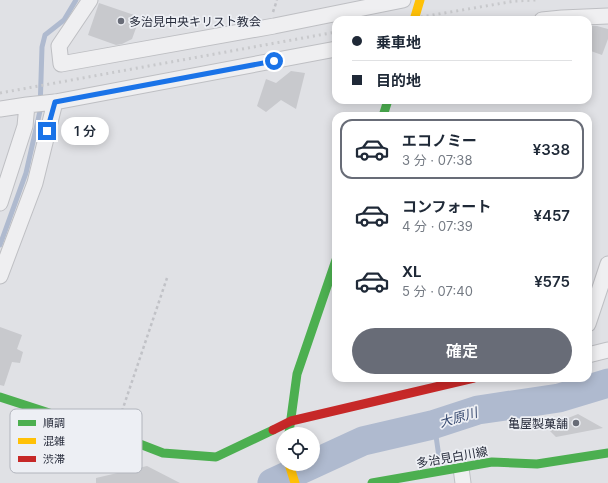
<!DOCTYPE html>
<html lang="ja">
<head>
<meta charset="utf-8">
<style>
  body { margin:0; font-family:Inter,"Noto Sans JP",sans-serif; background:#f6f6f7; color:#1f2937; height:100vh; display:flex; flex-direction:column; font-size:15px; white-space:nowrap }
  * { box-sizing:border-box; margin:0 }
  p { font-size:13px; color:#747a83 }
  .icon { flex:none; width:22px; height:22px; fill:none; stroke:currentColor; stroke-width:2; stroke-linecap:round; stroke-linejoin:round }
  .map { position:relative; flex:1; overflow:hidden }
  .panel { position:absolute; left:332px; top:112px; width:260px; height:270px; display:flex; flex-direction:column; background:#fff; border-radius:12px; box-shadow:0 2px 10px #0003 }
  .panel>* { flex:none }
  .guide { position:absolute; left:332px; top:16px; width:260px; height:88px; border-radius:12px; box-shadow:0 2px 10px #0003; display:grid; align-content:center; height:88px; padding:0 20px; background:#fff }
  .tools { position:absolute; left:276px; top:427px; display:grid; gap:8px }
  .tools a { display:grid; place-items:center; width:44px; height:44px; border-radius:50%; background:#fff; box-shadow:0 2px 10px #0003; font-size:20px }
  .end { position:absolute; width:18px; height:18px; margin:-9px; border:5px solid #1a73e8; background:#fff; box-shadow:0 0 0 2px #fff }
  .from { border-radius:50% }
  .bubble { position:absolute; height:28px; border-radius:14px; background:#fff; box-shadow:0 2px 10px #0003; font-size:13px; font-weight:600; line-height:28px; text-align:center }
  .guide b { display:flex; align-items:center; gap:14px; height:38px; font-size:15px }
  .guide b+b { border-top:1px solid #e0e1e3 }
  .guide i { width:10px; height:10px; background:#1f2937 }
  ul { padding:7px 0 0; list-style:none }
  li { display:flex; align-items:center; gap:12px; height:60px; margin:0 8px 6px; padding:0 12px; border:2px solid transparent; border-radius:12px }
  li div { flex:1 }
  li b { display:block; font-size:15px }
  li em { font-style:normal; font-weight:600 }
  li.current { border-color:#686c77 }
  li>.icon { width:36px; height:36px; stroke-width:1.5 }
  .button { display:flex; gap:8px; margin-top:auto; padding:8px 20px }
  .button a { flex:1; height:46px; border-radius:24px; background:#686c77; color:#fff; font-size:16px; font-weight:600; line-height:46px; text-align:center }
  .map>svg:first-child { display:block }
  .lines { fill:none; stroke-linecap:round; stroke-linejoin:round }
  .stream { stroke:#afbacf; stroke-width:5 }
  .river { stroke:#afbacf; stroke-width:29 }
  .building { fill:#c8c9cd }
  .street-casing { stroke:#bebfc3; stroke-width:17 }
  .path { stroke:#c1c2c7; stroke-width:2.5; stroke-dasharray:3 3; stroke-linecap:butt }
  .street { stroke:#efeff1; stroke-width:15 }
  .fast { stroke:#4caf50; stroke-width:9 }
  .slow { stroke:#ffc107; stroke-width:9 }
  .jam { stroke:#c62828; stroke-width:9 }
  .rail { stroke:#c8c9cc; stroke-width:3; stroke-dasharray:2 4; stroke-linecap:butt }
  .route { stroke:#1a73e8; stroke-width:5 }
  .poi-dot { fill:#686c77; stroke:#edeff4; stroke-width:1.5 }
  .labels { text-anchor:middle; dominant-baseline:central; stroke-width:3.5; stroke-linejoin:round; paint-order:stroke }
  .poi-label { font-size:12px; fill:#282d3c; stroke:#edeff4; text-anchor:start }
  .street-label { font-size:12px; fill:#282d3c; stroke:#edeff4 }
  .water-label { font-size:13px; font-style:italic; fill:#34476e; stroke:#edeff4 }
  .key { fill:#edeff4; stroke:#b2b5bd; stroke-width:1 }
  .key-label { font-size:11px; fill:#282d3c }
</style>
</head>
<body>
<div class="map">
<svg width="608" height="483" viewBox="0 0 608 483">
  <rect width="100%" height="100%" fill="#e0e1e5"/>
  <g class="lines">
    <!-- stream -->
    <path class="stream" d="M 0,245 L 26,173 L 40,111 L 42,47 L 45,35 L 64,20 L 76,0
      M 432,425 L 436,436 L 439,457"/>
    <!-- river -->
    <path class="river" d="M 313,464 L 363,441 L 432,425 L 478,410 L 559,398 L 608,383
      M 272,483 L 313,464"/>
  </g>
  <!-- building -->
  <path class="building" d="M 99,3 L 140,17 L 132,39 L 122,44 L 116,45 L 88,35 Z
    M 588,26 L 597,26 L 608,29 L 608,39 L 602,55 L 588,50 Z
    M 291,71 L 305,73 L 296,109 L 281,100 L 266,112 L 257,106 L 266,79 L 276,83 Z
    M 0,327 L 22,335 L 17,349 L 23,352 L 20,363 L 12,362 L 4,386 L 0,385 Z
    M 578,414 L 603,428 L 556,437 L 546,427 Z
    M 147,466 L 180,483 L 96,483 L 96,478 Z"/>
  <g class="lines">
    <defs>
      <path id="street" d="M 90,0 L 59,46 L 61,64 L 274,26 L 403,0
        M 542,20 L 562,18 L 608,16
        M 0,109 L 27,105 L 55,102 L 336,49
        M 0,203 L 25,126 L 27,105
        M 0,276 L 35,183 L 55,102
        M 588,324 L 608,264
        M 588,355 L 608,350
        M 461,468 L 463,483"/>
    </defs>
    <!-- street casing -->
    <use href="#street" class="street-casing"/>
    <!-- path -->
    <path class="path" d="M 273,12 L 277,0
      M 120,417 L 167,278"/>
    <!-- street -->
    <use href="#street" class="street"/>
    <!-- fast -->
    <path class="fast" d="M 383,116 L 388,100
      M 0,397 L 114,434 L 163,453 L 216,457 L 273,430
      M 289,433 L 297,374 L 336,260
      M 372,483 L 492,462 L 537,464 L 608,453"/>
    <!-- slow -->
    <path class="slow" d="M 414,20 L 420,0
      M 289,464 L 295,483"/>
    <!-- jam -->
    <path class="jam" d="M 273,430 L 291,421 L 474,378"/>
    <!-- rail -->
    <path class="rail" d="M 403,20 L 515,1 L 536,0
      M 0,93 L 336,32"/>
  </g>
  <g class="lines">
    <!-- route -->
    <path class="route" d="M 47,131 L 55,102 L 274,61"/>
  </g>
  <!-- markers -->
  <g class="poi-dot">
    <circle cx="121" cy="21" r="4"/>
    <circle cx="576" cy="423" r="4"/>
  </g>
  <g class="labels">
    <!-- poi labels -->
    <g class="poi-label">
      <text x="129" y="21">多治見中央キリスト教会</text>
      <text x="568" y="423" text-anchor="end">亀屋製菓舗</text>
    </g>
    <!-- street labels -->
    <g class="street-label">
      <text transform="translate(452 457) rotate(-10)">多治見白川線</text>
    </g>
    <!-- water labels -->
    <g class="water-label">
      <text transform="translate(458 417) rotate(-16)">大原川</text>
    </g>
  </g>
  <!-- legend -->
  <rect x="10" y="409" width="132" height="64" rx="6" class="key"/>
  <rect x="18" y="420" width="18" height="6" fill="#4caf50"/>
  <rect x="18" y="438" width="18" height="6" fill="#ffc107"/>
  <rect x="18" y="456" width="18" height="6" fill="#c62828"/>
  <g class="key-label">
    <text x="43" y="427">順調</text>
    <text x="43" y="445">混雑</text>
    <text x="43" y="463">渋滞</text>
  </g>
</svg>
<div class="tools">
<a><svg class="icon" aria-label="locate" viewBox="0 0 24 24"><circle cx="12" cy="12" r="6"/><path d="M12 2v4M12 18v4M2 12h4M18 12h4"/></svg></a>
</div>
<i class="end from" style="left:274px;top:61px"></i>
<i class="end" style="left:47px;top:131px"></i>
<div class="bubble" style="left:61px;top:117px;width:48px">1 分</div>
<div class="guide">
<b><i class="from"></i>乗車地</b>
<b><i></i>目的地</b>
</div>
<section class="panel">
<ul>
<li class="current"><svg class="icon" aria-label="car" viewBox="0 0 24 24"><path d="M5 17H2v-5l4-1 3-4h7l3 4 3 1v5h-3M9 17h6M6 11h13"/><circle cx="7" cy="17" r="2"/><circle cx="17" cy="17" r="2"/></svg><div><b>エコノミー</b><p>3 分 · 07:38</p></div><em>¥338</em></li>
<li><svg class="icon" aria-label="car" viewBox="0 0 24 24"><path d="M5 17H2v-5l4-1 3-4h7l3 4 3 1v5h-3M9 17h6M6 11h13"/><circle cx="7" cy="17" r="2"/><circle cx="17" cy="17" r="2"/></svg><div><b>コンフォート</b><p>4 分 · 07:39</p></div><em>¥457</em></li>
<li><svg class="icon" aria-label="car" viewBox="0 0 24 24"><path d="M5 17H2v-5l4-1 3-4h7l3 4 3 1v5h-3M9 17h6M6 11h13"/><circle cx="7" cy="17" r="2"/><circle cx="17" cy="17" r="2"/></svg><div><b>XL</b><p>5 分 · 07:40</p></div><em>¥575</em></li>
</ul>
<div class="button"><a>確定</a></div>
</section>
</div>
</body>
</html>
